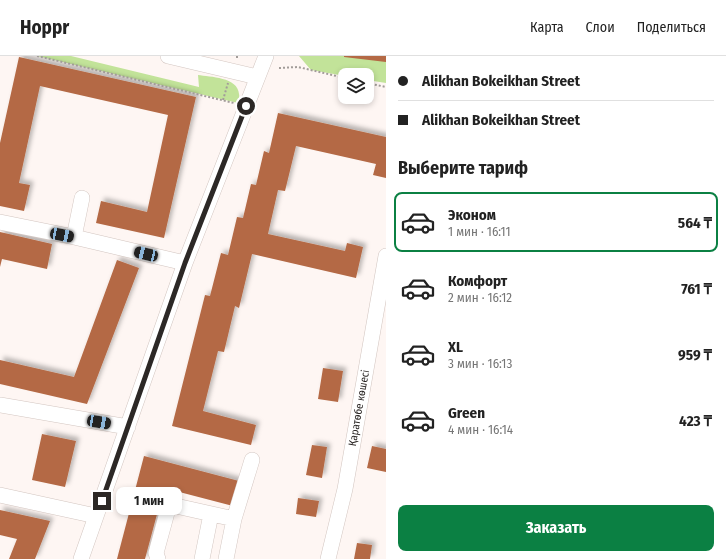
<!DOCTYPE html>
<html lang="ru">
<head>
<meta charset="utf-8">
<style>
  body { margin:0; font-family:"Fira Sans Condensed",sans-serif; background:#f2f2f2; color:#222; height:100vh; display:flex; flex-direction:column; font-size:15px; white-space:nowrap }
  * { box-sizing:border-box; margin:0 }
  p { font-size:13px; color:#767676 }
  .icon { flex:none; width:22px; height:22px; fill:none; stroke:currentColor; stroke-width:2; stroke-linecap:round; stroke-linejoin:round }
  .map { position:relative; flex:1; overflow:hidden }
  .drawer { display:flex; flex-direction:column; background:#fff; width:340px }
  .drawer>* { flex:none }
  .hud { display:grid; align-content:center; height:88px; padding:0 12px; background:#fff }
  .buttons { position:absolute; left:338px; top:12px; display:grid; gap:8px }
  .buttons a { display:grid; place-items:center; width:36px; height:36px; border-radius:8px; background:#fff; box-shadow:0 2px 6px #0003; font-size:20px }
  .end { position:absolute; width:18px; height:18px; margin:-9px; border:5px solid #2c2826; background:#fff; box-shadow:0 0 0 2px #fff }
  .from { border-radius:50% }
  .bubble { position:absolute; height:28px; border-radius:8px; background:#fff; box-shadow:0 2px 6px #0003; font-size:13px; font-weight:700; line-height:28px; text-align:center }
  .car { position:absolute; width:12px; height:24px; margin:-12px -6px; border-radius:5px; box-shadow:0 0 3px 1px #0007; background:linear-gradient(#222 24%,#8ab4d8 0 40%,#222 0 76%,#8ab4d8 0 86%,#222 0) }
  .hud b { display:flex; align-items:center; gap:14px; height:38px; font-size:15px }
  .hud b+b { border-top:1px solid #e0e0e0 }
  .hud i { width:10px; height:10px; background:#222 }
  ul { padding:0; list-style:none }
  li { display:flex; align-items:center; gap:12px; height:60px; margin:0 8px 6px; padding:0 4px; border:2px solid transparent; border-radius:8px }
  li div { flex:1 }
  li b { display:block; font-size:15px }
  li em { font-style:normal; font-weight:700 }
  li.current { border-color:#0b8043 }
  li>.icon { width:36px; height:36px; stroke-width:1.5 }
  h2 { padding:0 12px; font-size:18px; line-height:48px }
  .button { display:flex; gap:8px; margin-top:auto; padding:8px 12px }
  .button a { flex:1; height:46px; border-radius:8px; background:#0b8043; color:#fff; font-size:16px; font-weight:700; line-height:46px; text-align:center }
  header { display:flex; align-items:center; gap:24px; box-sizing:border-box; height:56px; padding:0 20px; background:#fff; border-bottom:1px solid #e0e0e0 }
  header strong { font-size:19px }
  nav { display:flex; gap:22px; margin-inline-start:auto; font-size:14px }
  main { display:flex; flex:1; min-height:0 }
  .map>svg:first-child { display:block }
  .green { fill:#c2e399 }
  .building { fill:#b46944; filter:url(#shadow) }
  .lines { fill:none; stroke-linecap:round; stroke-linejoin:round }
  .minor-casing { stroke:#d3c6c1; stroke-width:16 }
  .path { stroke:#a29c99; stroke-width:2; stroke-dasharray:2 2; stroke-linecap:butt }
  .minor { stroke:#fff; stroke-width:15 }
  .route { stroke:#2c2826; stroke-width:5 }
  .labels { text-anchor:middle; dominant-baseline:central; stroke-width:3.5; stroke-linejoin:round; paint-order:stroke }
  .street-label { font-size:11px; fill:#2c2826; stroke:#fff }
</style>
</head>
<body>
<header>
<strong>Hoppr</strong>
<nav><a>Карта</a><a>Слои</a><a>Поделиться</a></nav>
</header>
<main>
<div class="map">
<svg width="386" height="503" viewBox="0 0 386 503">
  <defs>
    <filter id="shadow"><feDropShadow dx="3.5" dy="-3.5" stdDeviation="2" flood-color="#0004"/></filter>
  </defs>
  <rect width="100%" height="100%" fill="#fef6f3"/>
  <!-- green -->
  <path class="green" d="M 37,0 L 71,0 L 199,31 L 198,19 C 210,21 238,21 239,38 C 240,41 238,44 238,47 Z
    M 299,0 L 386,0 L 386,27 L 367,24 L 367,19 L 345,20 L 311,14 Z"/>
  <!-- building -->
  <path class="building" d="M 344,0 L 386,0 L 386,6 L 344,1 Z
    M 19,1 L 196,41 L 164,182 L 96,167 L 101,145 L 147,156 L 168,59 L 40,30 L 19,127 L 30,129 L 24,155 L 0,150 L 0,87 Z
    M 278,57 L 386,81 L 386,122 L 373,119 L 376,108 L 296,90 L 285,135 L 278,134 L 268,178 L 345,195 L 347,187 L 363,191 L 356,222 L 252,198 L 239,252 L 235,250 L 224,296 L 218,295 L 203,355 L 256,369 L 251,389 L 172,370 L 205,239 L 210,240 L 221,197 L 228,199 L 237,161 L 243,162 L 251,128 L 256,129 L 264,95 L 269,97 Z
    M 0,176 L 52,188 L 47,213 L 2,203 L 0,211 Z
    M 117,204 L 139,212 L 87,348 L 0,328 L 0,304 L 74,321 Z
    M 323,312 L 343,315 L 338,346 L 318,343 Z
    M 42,378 L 76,385 L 65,431 L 32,424 Z
    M 312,389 L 327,391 L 322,422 L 306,419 Z
    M 372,390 L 386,393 L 386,416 L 367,412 Z
    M 144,400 L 239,425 L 233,450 L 164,432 L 145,503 L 117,503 Z
    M 298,442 L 319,445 L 316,461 L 296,458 Z
    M 0,454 L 50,465 L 35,503 L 9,503 L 17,483 L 0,479 Z
    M 357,487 L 372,489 L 370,503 L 354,503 Z"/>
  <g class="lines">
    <defs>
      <path id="minor" d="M 168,0 L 257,21
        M 0,166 L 74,181 L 185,207
        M 74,181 L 82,142
        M 0,349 L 128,371
        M 0,439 L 96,460
        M 81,503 L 185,207 L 266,0
        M 158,503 L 156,497 L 168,453 L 176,450 L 234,463
        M 202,503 L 211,458
        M 226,503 L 234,463 L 252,404
        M 328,503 L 345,433 L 386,200"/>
    </defs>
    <!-- minor casing -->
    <use href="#minor" class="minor-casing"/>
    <!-- path -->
    <path class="path" d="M 37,0 L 234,47
      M 237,2 L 237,0
      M 279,12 L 298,11 L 345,22
      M 367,27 L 386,31
      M 223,44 L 228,27"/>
    <!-- minor -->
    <use href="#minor" class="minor"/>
  </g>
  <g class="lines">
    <!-- route -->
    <path class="route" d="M 102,445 L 185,207 L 246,50"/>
  </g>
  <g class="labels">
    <!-- street labels -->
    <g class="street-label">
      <text transform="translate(359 352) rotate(-80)">Қаратөбе көшесі</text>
    </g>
  </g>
</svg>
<div class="buttons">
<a><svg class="icon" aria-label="layers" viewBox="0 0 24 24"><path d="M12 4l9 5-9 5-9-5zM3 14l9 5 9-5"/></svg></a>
</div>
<i class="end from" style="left:246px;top:50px"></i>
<i class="end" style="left:102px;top:445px"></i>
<div class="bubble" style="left:116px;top:431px;width:66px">1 мин</div>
<i class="car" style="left:62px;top:179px;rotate:101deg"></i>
<i class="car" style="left:146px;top:198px;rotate:283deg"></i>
<i class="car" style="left:99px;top:366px;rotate:100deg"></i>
</div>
<section class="drawer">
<div class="hud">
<b><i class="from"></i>Alikhan Bokeikhan Street</b>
<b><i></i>Alikhan Bokeikhan Street</b>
</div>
<h2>Выберите тариф</h2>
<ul>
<li class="current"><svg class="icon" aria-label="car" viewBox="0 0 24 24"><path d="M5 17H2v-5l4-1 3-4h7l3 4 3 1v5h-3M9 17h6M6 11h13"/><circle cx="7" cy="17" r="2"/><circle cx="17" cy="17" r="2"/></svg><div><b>Эконом</b><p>1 мин · 16:11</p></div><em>564 ₸</em></li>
<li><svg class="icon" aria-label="car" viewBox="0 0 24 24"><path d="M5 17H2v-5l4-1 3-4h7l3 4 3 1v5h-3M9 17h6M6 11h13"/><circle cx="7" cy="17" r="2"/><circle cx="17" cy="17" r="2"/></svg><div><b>Комфорт</b><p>2 мин · 16:12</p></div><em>761 ₸</em></li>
<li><svg class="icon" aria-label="car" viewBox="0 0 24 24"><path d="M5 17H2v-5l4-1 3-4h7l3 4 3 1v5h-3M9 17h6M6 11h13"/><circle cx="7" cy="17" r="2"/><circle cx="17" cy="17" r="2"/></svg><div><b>XL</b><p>3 мин · 16:13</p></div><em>959 ₸</em></li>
<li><svg class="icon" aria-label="car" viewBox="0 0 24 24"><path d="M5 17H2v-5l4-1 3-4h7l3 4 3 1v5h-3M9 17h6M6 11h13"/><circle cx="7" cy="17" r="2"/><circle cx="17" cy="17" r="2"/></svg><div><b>Green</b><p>4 мин · 16:14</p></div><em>423 ₸</em></li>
</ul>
<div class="button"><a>Заказать</a></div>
</section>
</main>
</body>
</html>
